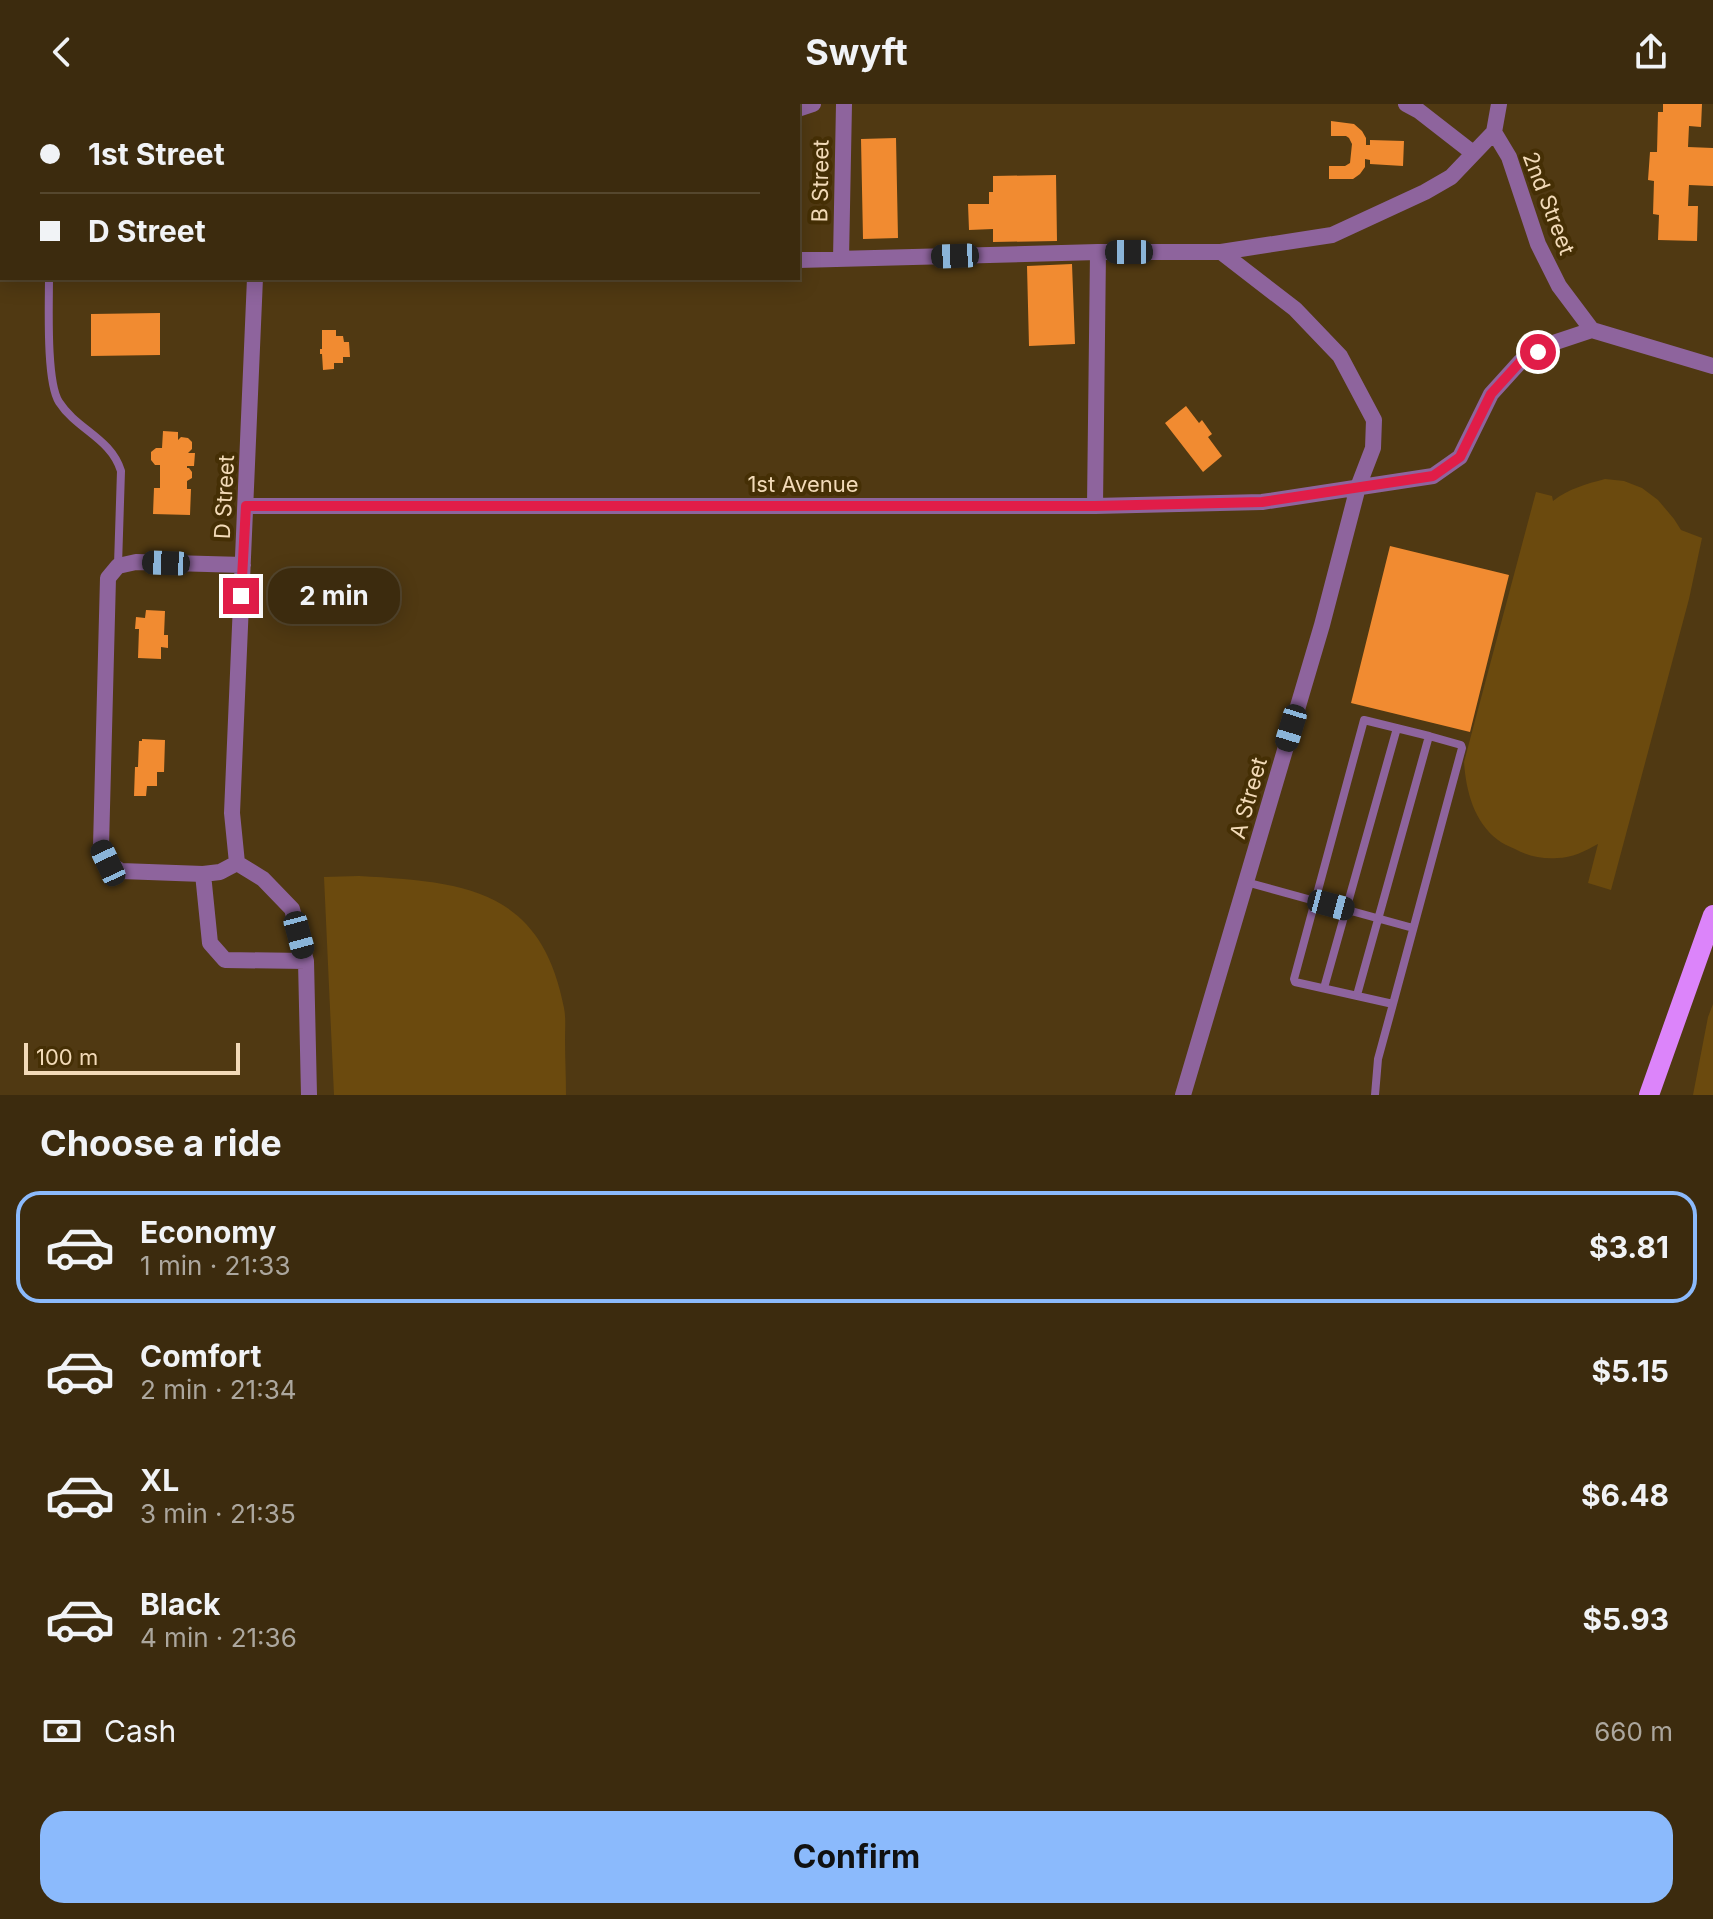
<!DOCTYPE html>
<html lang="en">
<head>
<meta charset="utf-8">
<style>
  body { margin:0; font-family:Inter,sans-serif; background:#47371c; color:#f1f3f6; height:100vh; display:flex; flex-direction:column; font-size:30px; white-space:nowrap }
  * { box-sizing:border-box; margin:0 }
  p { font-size:26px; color:#aca79e }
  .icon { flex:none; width:44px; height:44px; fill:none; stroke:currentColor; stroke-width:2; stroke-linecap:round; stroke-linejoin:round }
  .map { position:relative; height:991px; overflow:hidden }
  .details { display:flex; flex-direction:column; background:#3c2b0e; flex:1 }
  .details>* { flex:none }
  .top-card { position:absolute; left:0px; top:0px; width:800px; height:176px; box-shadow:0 4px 20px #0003,0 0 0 2px #55472e; display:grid; align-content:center; height:176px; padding:0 40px; background:#3c2b0e }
  .scale { position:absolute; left:24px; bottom:20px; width:216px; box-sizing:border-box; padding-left:8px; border:4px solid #f2dab8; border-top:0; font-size:22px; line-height:28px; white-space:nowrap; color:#f2dab8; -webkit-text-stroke:6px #452f05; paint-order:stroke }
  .end { position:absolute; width:36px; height:36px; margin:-18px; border:10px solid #e11d48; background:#fff; box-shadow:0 0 0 4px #fff }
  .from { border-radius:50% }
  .bubble { position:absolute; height:56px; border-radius:24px; background:#3c2b0e; box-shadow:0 4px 20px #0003,0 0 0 2px #55472e; font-size:26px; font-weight:700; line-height:56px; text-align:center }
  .car { position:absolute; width:24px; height:48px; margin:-24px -12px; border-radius:10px; box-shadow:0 0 6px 2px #0007; background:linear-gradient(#222 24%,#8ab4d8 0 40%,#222 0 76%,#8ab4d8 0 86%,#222 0) }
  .top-card b { display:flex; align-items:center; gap:28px; height:76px; font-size:30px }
  .top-card b+b { border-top:2px solid #55472e }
  .top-card i { width:20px; height:20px; background:#f1f3f6 }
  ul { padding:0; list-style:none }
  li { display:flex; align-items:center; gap:24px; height:112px; margin:0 16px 12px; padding:0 24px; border:4px solid transparent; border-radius:24px }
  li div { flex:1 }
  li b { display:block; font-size:30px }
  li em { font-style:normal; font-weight:700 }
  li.selected { border-color:#8bbafc }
  li>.icon { width:72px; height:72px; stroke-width:1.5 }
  h2 { padding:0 40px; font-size:36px; line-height:96px }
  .pay { display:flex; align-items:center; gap:20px; height:88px; padding:0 40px; font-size:30px }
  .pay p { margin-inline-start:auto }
  .primary-button { display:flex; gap:16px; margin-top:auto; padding:16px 40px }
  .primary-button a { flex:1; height:92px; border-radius:24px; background:#8bbafc; color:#111; font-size:32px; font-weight:700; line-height:92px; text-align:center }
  header { display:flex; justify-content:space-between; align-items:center; height:104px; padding:0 40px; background:#3c2b0e; font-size:36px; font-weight:700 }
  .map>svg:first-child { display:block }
  .green { fill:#6b4a0e }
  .building { fill:#f18b31 }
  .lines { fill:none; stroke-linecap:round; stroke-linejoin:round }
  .service { stroke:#8e649d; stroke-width:8 }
  .minor { stroke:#8e649d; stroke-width:16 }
  .primary { stroke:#dc84fa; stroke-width:20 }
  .route { stroke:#e11d48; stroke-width:10 }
  .labels { text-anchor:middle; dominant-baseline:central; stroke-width:8; stroke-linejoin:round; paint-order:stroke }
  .street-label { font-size:22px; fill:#f2dab8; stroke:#452f05 }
</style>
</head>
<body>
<header><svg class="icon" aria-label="back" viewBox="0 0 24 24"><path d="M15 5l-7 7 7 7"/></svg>Swyft<svg class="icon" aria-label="share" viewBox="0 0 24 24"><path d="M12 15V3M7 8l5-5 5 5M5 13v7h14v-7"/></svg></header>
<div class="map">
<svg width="1713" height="991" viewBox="0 0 1713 991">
  <rect width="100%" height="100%" fill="#503912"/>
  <!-- green -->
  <path class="green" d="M 1605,375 L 1624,377 L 1642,384 L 1658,396 L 1674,415 L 1681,426 L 1702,434 L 1689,495 L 1611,786 L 1588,779 L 1598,740 C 1585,747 1572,754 1557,754 C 1542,755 1528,752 1515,745 C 1509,742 1503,740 1498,736 C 1474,718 1466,687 1464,658 L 1536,388 L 1552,392 L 1553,397 C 1568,385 1586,380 1605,375 Z
    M 359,772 C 464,778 541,784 564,904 C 566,914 565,925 565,935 C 565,954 566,972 566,991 L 334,991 L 324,773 Z
    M 1713,900 L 1713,991 L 1693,991 L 1708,913 Z"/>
  <!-- building -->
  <path class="building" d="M 1663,0 L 1702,0 L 1701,23 L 1689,22 L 1688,43 L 1713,44 L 1713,82 L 1689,81 L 1688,102 L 1698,102 L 1697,137 L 1658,136 L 1659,111 L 1653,110 L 1654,77 L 1648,76 L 1650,48 L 1657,48 L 1658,8 L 1663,8 Z
    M 1331,17 L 1354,20 L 1362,27 L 1366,34 L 1366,41 L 1370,41 L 1370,36 L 1404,37 L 1403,62 L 1370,60 L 1370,56 L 1365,55 L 1365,63 L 1360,70 L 1353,75 L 1329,75 L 1329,62 L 1345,62 L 1350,59 L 1352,40 L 1349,34 L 1346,32 L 1331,32 Z
    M 896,34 L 898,134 L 863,135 L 861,35 Z
    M 1056,71 L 1057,137 L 993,138 L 993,125 L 969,126 L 968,100 L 989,100 L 989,88 L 993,88 L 993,72 Z
    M 1072,160 L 1075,240 L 1029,242 L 1027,162 Z
    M 160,209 L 160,251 L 91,252 L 91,210 Z
    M 322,226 L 336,226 L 336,232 L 343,232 L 344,238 L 349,238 L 350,253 L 343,253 L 343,259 L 334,259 L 334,265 L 323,266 L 322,250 L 320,250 L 320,245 L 322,245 Z
    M 1186,302 L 1199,319 L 1202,316 L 1212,330 L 1208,333 L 1222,352 L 1203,368 L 1165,319 Z
    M 163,327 L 178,328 L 178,336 L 181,333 L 188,334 L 192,338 L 192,345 L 188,349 L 195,349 L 194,362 L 187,362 L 187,364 L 189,364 L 192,368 L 192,374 L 187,377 L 187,385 L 191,385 L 190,411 L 153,410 L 154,384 L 160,384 L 160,361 L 155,361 L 151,356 L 151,348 L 156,344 L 162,344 Z
    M 1390,442 L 1509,471 L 1470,628 L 1351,599 Z
    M 146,506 L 165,507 L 164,531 L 168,531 L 168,544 L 161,543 L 161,555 L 138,554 L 139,525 L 135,525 L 136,513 L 145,514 Z
    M 142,635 L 165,636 L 164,668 L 157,668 L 157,682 L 147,682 L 146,692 L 134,692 L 135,663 L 138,663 L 139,637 L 142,637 Z"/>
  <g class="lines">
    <!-- service -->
    <path class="service" d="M 50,0 L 50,2
      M 622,2 L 622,0
      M 49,174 C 49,200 46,278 59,298 C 77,326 111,334 121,367 L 118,461
      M 1246,778 L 1413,824
      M 1324,884 L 1397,624
      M 1357,891 L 1429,632 L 1461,641 L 1462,644 L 1393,900
      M 1375,991 L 1378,955 L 1393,900 L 1295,878 L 1294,875 L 1364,616 L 1429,632"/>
    <!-- minor -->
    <path class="minor" d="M 1406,0 L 1419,7 L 1473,49
      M 263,2 L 263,0
      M 798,5 L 813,0
      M 1494,28 L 1509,53 L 1538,140 L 1559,182 L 1592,226
      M 1494,28 L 1499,0
      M 841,155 L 844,0
      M 798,156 L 1098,148 L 1221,148 L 1332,131 L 1425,88 L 1451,73 L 1494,28
      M 0,165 L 2,165
      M 1592,226 L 1713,262
      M 246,402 L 1095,402 L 1262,398 L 1433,372 L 1460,353 L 1491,290 L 1520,258 L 1556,238 L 1592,226
      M 1095,402 L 1098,148
      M 237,759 L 232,709 L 255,174
      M 237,759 L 220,768 L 203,770 L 121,767 L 108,759 L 101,742 L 108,474 L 118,462 L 136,458 L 243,461
      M 237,759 L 263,775 L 292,805 L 306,857 L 309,991
      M 203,770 L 210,839 L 225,856 L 306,857
      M 1183,991 L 1322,521 L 1358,383 L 1373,344 L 1374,316 L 1340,252 L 1295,205 L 1221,148"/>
    <!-- primary -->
    <path class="primary" d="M 1649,991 L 1713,811"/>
  </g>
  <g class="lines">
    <!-- route -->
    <path class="route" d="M 241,492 L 246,402 L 1095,402 L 1262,398 L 1433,372 L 1460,353 L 1491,290 L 1520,258 L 1538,248"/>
  </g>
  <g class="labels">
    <!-- street labels -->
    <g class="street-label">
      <text transform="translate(820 77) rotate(-89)">B Street</text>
      <text transform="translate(1549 99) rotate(69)">2nd Street</text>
      <text x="803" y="380">1st Avenue</text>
      <text transform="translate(224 393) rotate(-87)">D Street</text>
      <text transform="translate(1248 694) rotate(-74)">A Street</text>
    </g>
  </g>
</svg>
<div class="scale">100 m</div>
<i class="end from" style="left:1538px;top:248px"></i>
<i class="end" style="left:241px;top:492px"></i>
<div class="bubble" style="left:268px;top:464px;width:132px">2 min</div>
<i class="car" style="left:1129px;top:148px;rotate:270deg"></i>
<i class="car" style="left:955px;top:152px;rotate:268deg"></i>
<i class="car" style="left:166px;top:459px;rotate:272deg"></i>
<i class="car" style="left:1291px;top:624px;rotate:197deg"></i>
<i class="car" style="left:108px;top:759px;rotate:335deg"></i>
<i class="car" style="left:1331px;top:801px;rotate:105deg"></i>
<i class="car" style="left:299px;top:831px;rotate:165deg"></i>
<div class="top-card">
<b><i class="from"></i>1st Street</b>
<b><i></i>D Street</b>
</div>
</div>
<section class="details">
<h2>Choose a ride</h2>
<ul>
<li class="selected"><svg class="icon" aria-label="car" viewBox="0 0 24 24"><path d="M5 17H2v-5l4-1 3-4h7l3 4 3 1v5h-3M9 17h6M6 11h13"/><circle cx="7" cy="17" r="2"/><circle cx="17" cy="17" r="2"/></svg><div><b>Economy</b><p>1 min · 21:33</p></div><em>$3.81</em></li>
<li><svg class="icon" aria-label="car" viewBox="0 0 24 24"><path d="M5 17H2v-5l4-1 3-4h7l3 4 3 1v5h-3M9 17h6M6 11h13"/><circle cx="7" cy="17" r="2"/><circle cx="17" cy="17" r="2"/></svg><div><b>Comfort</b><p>2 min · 21:34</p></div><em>$5.15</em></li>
<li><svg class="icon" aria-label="car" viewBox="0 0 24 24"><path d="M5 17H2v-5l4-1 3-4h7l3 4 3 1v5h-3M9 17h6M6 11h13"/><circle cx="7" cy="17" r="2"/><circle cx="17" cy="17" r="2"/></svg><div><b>XL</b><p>3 min · 21:35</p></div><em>$6.48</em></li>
<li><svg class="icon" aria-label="car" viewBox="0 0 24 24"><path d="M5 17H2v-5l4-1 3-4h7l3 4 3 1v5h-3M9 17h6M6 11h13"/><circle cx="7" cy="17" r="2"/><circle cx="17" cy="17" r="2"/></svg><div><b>Black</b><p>4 min · 21:36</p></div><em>$5.93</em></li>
</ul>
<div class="pay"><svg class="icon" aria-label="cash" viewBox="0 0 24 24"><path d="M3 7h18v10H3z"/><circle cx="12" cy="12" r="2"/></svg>Cash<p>660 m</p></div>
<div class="primary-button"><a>Confirm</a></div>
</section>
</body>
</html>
